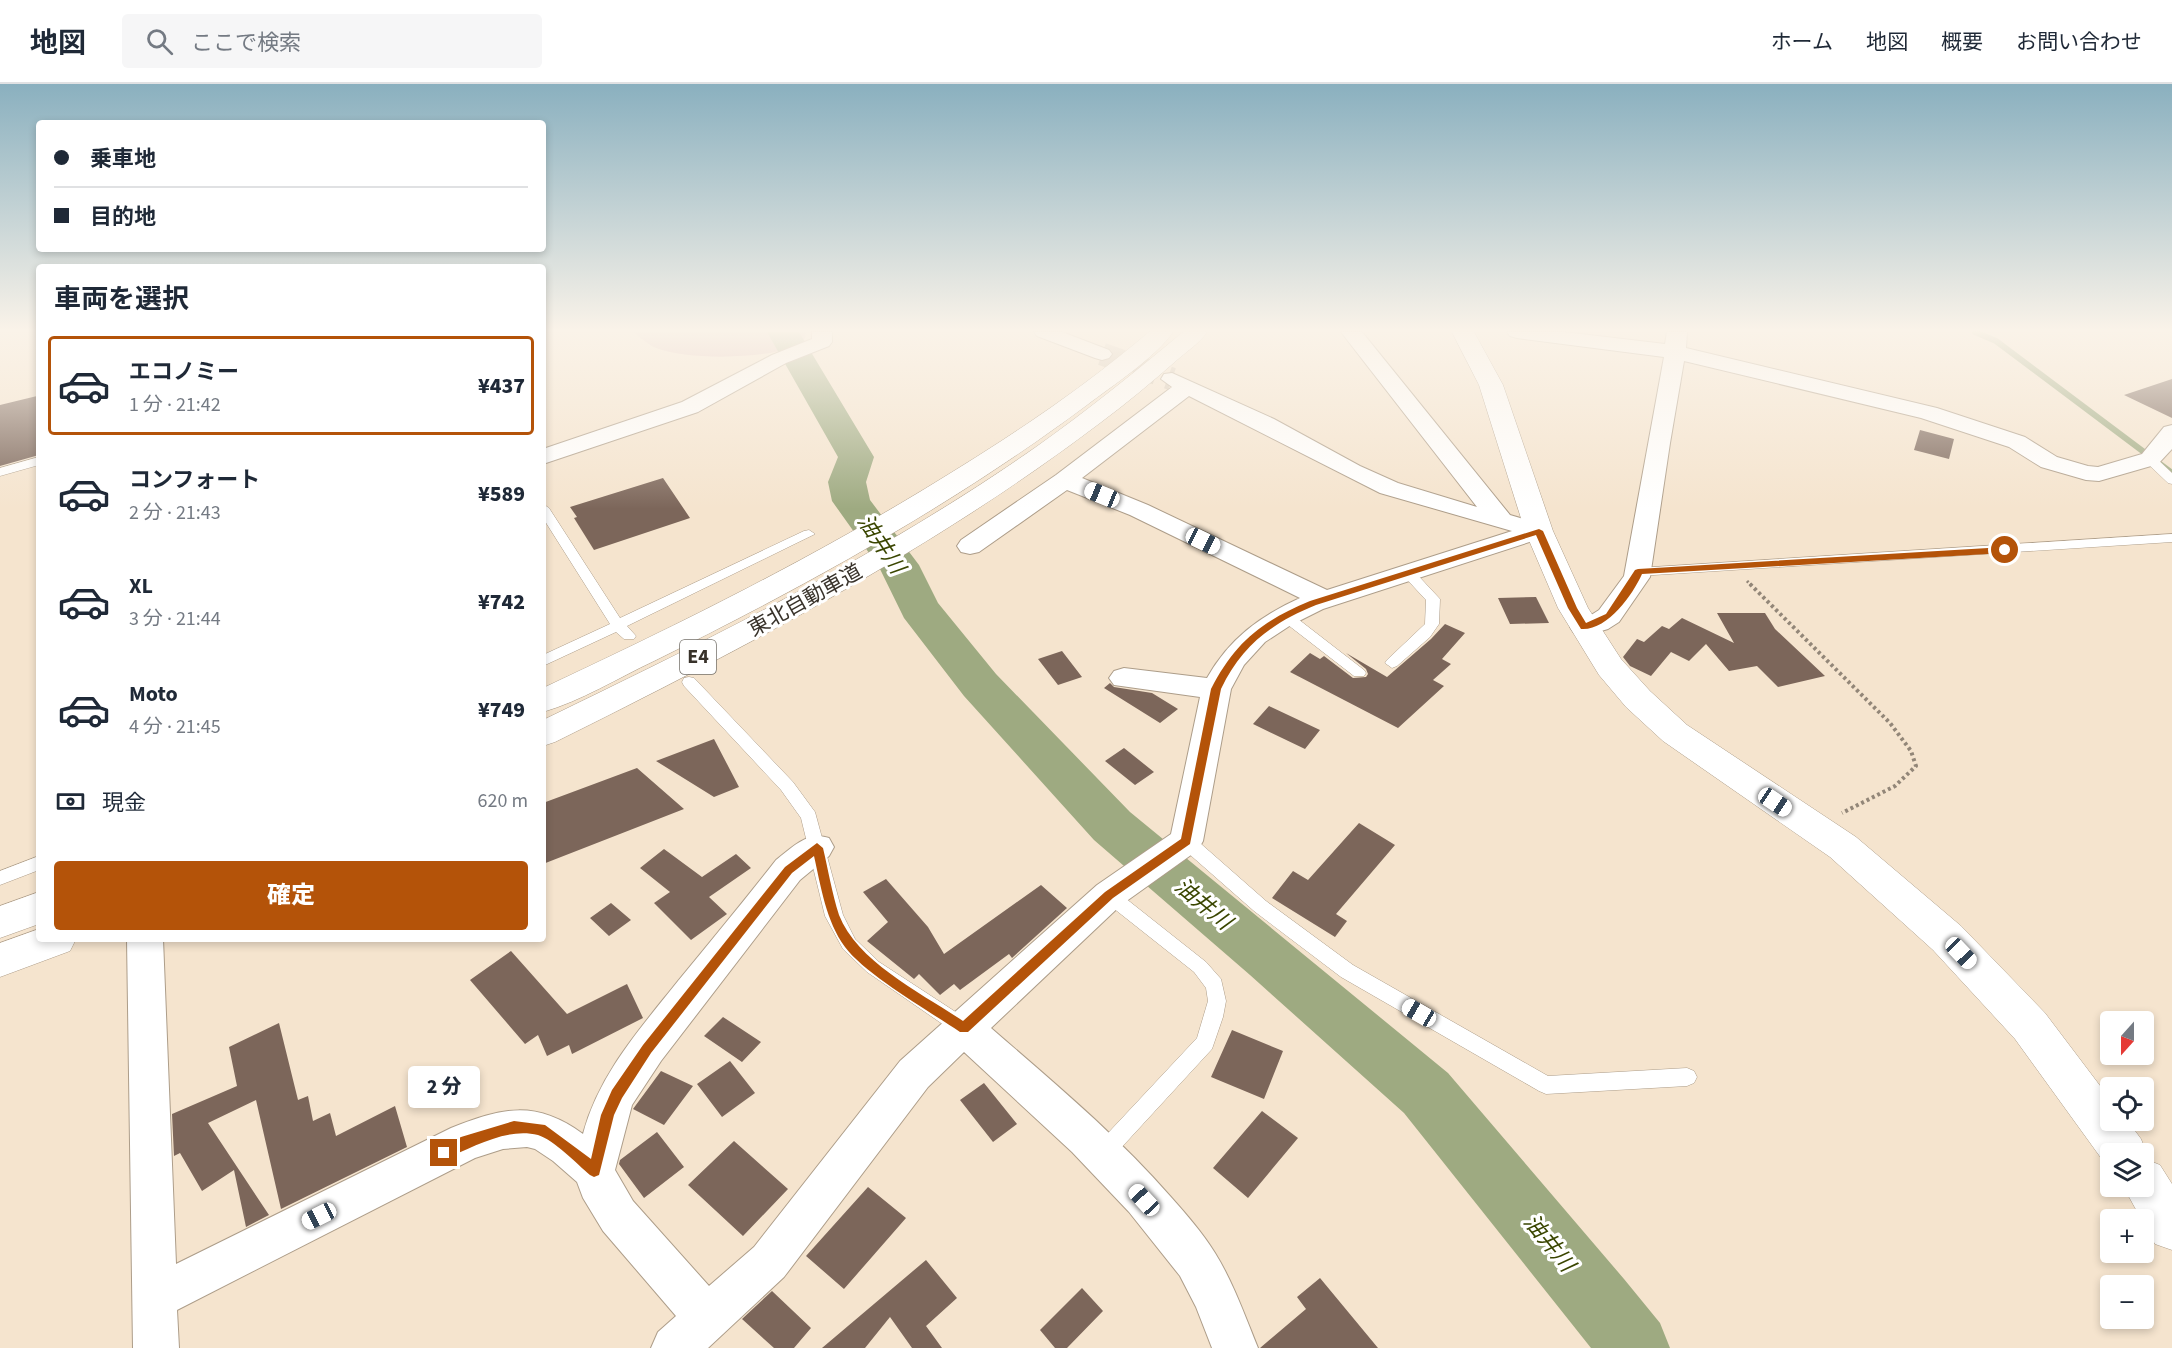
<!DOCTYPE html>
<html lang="ja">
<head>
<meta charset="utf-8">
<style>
  body { margin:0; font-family:"Source Sans 3","Noto Sans JP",sans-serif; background:#f6f6f7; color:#1f2937; height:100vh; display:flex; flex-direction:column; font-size:22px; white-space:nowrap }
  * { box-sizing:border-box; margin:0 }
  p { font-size:20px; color:#747a83 }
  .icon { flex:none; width:33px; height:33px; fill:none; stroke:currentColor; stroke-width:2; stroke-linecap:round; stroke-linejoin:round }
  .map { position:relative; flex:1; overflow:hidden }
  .panel { position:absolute; left:36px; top:180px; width:510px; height:678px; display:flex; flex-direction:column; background:#fff; border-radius:6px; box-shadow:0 3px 9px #0003 }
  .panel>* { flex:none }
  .banner { position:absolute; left:36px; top:36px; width:510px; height:132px; border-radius:6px; box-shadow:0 3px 9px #0003; display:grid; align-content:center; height:132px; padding:0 18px; background:#fff }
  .needle { width:39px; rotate:201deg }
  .fabs { position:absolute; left:2100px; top:927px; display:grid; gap:12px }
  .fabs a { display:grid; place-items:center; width:54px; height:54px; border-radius:6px; background:#fff; box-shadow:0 3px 9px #0003; font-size:30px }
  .end { position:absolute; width:27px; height:27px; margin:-14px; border:8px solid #b45309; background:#fff; box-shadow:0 0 0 3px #fff }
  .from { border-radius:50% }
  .bubble { position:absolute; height:42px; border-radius:6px; background:#fff; box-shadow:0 3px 9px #0003; font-size:20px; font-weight:800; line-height:42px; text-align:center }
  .car { position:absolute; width:18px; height:36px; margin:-18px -9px; border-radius:8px; box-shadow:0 0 4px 2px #0007; background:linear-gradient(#fff 24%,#345 0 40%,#fff 0 76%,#345 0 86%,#fff 0) }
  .banner b { display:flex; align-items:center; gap:21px; height:57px; font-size:22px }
  .banner b+b { border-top:2px solid #e0e1e3 }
  .banner i { width:15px; height:15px; background:#1f2937 }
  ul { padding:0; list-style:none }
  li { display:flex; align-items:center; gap:18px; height:99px; margin:0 12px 9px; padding:0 6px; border:3px solid transparent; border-radius:6px }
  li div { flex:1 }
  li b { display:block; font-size:22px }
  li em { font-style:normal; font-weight:800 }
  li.selected { border-color:#b45309 }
  li>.icon { width:54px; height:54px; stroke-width:1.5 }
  h2 { padding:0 18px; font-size:27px; line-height:72px }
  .pay { display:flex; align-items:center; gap:15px; height:66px; padding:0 18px; font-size:22px }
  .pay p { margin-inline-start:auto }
  .button { display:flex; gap:12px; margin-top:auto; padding:12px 18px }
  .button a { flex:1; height:69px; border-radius:6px; background:#b45309; color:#fff; font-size:24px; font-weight:800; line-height:69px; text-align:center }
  header { display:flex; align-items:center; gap:36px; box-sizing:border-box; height:84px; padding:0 30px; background:#fff; border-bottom:2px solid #e0e1e3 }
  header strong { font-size:28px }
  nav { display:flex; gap:33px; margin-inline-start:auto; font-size:21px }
  .search { width:420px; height:54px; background:#f6f6f7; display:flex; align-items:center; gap:15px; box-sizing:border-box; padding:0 21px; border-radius:6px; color:#747a83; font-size:22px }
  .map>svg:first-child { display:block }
  .green { fill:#debcb8 }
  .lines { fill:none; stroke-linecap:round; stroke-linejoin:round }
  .stream { stroke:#9eaa81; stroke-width:6 }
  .river { fill:#9eaa81; fill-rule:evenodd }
  .building { fill:#7c665a }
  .street-tunnel { stroke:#cfc0ad; stroke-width:23; stroke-dasharray:23 12; stroke-linecap:butt }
  .lane-casing { stroke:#ad9d89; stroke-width:1 }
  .street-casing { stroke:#ad9d89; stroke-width:2 }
  .secondary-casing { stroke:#ad9d89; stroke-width:1 }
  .highway-casing { stroke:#ad9d89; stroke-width:1 }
  .path-far1 { stroke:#928678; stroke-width:3; stroke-dasharray:2 2; stroke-linecap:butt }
  .path { stroke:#928678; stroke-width:4; stroke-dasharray:3 3; stroke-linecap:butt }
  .lane { fill:#fff; fill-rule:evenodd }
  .street { fill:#fff; fill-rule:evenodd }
  .secondary { fill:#fff; fill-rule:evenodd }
  .highway { fill:#fff; fill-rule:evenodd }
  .route { fill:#b45309 }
  .labels { text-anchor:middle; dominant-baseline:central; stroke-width:6; stroke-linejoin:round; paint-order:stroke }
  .shield { fill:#fff; stroke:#74706a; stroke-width:1.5 }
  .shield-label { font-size:20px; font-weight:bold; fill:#38322a }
  .street-label { font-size:21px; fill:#38322a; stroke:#fff }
  .water-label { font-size:22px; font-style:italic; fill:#3a4601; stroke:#fff }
</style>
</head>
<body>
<header>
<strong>地図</strong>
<div class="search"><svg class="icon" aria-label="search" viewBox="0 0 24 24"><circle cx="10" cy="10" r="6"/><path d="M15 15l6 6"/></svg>ここで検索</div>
<nav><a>ホーム</a><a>地図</a><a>概要</a><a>お問い合わせ</a></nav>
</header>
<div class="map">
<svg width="2172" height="1264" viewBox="0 0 2172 1264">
  <rect width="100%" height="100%" fill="#f5e4ce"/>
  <!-- green -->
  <path class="green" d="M 634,248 L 806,248 L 805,254 C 800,258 796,262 790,264 C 759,275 687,276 656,264 C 649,261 639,253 634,248 Z"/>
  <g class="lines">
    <!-- stream -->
    <path class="stream" d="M 1975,248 L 1996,257 L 2172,389"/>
    <!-- river -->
    <path class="river" d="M 767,248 L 799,248 L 874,373 L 866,398 L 870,416 L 919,481 L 938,519 L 996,590 L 1130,728 L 1448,989 L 1624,1195 L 1660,1239 L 1670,1264 L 1591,1264 L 1404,1029 L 1250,891 L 1094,756 L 964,612 L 904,534 L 879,483 L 832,417 L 828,398 L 838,373 Z"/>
  </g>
  <!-- building -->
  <path class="building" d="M 2172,295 L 2172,334 L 2124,311 Z
    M 37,312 L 39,371 L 0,382 L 0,321 Z
    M 1920,346 L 1954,355 L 1949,375 L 1914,366 Z
    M 663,394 L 690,434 L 594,466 L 574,434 L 577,433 L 570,423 Z
    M 1536,513 L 1549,539 L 1510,540 L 1498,514 Z
    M 1717,529 L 1765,529 L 1775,545 L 1825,592 L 1778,603 L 1757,582 L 1729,587 L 1706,560 L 1689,577 L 1671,568 L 1651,592 L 1630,582 L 1623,573 L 1637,555 L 1644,558 L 1662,542 L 1669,545 L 1682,534 L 1734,559 Z
    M 1445,540 L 1465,549 L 1442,575 L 1451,580 L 1433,596 L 1444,602 L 1398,644 L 1290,588 L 1310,569 L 1320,575 L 1324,572 L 1353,594 L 1366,593 L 1368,590 L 1366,585 L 1346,569 L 1387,593 L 1431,555 Z
    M 1062,567 L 1082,593 L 1058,601 L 1038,575 Z
    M 1110,599 L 1114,603 L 1152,609 L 1178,625 L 1160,639 L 1104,604 Z
    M 1269,622 L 1320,646 L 1305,665 L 1253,640 Z
    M 714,655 L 739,703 L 714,713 L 656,677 Z
    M 1124,664 L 1154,688 L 1135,701 L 1105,677 Z
    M 637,684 L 684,725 L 543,780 L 543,719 Z
    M 1359,739 L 1395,761 L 1336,830 L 1347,837 L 1335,853 L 1272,814 L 1293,787 L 1308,796 Z
    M 664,765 L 702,793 L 736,770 L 751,784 L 709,813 L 727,830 L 691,856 L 654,819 L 670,808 L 640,784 Z
    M 886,795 L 928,843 L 944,870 L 1041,801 L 1067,824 L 1012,874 L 1009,870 L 960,906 L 954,900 L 940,911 L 919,890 L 914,895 L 867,857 L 888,838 L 863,808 Z
    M 611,819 L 631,836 L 609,852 L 590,834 Z
    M 511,867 L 567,930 L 627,900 L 643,934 L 572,970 L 569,961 L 547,972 L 538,951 L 525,960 L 470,896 Z
    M 723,933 L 761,958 L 742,978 L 704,952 Z
    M 279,939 L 298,1016 L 308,1012 L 313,1037 L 330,1029 L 336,1052 L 395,1022 L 407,1063 L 281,1125 L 256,1016 L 208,1039 L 269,1131 L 246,1143 L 234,1086 L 202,1107 L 180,1069 L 174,1072 L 172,1030 L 237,1002 L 229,963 Z
    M 1232,946 L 1283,967 L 1264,1015 L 1211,993 Z
    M 730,977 L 755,1009 L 722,1033 L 697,1000 Z
    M 661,987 L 693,1002 L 664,1041 L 633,1025 Z
    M 984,999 L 1017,1040 L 993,1058 L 960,1016 Z
    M 1262,1027 L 1298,1054 L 1248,1114 L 1213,1084 Z
    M 657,1048 L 684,1083 L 644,1114 L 619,1080 L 620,1076 Z
    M 734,1057 L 788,1105 L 743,1152 L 688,1101 Z
    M 868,1103 L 906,1134 L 844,1205 L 806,1172 Z
    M 926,1176 L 957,1214 L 926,1242 L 942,1264 L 912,1264 L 890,1233 L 865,1264 L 822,1264 Z
    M 1320,1194 L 1378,1264 L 1260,1264 L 1306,1225 L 1297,1213 Z
    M 1082,1204 L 1103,1227 L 1067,1264 L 1055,1264 L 1040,1246 Z
    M 772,1207 L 811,1244 L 794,1264 L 774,1264 L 742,1235 Z"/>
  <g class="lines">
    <!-- street-tunnel -->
    <path class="street-tunnel" d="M 1102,270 L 1172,295"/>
    <defs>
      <path id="lane" d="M 2150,371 L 2154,372 L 2172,389 L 2172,400 L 2168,399 L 2146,378 L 2144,375 Z
        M 39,373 L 39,381 L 0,392 L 0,384 Z
        M 543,420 L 549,424 L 620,534 L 804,447 L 809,446 L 815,450 L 627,542 L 636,552 L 634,555 L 624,555 L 616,548 L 543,582 L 543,571 L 610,540 L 543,434 Z
        M 2172,450 L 2172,458 L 1638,492 L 1631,488 L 1638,484 Z
        M 1407,484 L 1412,485 L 1440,515 L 1439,540 L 1430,553 L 1397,582 L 1392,584 L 1385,579 L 1387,576 L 1425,540 L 1426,516 L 1400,488 Z
        M 1284,527 L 1289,528 L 1364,586 L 1366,589 L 1364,592 L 1354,592 L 1279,534 L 1277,531 Z
        M 689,593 L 694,594 L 793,698 L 815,728 L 843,831 L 855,855 L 879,878 L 971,938 L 973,944 L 971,950 L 964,952 L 957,950 L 867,888 L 843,865 L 825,832 L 801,734 L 781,706 L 684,602 L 682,598 L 684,594 Z
        M 1186,751 L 1192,752 L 1266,817 L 1353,881 L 1548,992 L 1687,984 L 1694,987 L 1697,993 L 1694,999 L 1687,1002 L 1546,1010 L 1539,1007 L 1341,893 L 1254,827 L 1180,762 L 1178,757 L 1180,752 Z
        M 39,772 L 39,786 L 0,801 L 0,787 Z
        M 1109,804 L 1115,806 L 1206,878 L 1221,895 L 1226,917 L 1223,933 L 1212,965 L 1109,1077 L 1102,1080 L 1095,1077 L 1092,1070 L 1095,1063 L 1197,954 L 1208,917 L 1206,904 L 1194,888 L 1103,816 L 1100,811 L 1103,806 Z"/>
      <path id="street" d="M 812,248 L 832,248 L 832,258 L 829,262 L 786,279 L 698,328 L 543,380 L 543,365 L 682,318 L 772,271 L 812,255 Z
        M 1034,248 L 1062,248 L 1109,266 L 1112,270 L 1109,274 L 1102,276 L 1095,274 L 1037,252 Z
        M 1341,248 L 1362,248 L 1510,431 L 1548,442 L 1552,447 L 1548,452 L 1323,525 L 1291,541 L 1265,558 L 1244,581 L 1231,605 L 1203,757 L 1198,766 L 1121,821 L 991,944 C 1052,997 1116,1050 1170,1112 C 1186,1130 1202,1148 1215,1169 C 1233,1198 1245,1232 1258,1264 L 1212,1264 L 1196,1223 L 1180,1192 L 1129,1128 L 1072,1068 L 964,968 L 928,1003 L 784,1193 L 708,1264 L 651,1264 L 658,1248 L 676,1232 L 603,1147 L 583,1114 L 577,1098 L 553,1077 L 535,1065 L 527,1063 L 503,1065 L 475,1074 L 177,1226 L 179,1264 L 133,1264 L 127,855 L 163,855 L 176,1180 L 451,1044 C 502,1024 535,1015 583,1050 C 599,990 640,945 678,897 C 711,857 744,817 776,776 C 793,763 807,747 829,754 L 834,763 L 829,772 L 800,796 L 661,977 L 632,1021 L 615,1086 L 633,1117 L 709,1202 L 754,1163 L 900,977 L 1097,801 L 1171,750 L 1200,613 L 1114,601 L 1109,594 L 1114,587 L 1124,584 L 1207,594 C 1229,555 1260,532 1300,514 L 1130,431 L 1067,406 L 979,468 L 970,470 L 961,468 L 957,462 L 961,456 L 1056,391 L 1172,303 L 1161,295 L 1164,290 L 1172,289 L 1274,335 L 1360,382 L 1398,399 L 1477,423 ZM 1189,312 L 1380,409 L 1512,447 L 1327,506 L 1148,421 L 1082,394 Z
        M 1507,248 L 1564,248 L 1665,260 L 1667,248 L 1687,248 L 1686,264 L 1937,324 L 2025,353 L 2057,373 L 2088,382 L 2098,383 L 2142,370 L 2164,343 L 2172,341 L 2172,365 L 2158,380 L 2099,397 L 2086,396 L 2041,383 L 2009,363 L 1921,334 L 1684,277 L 1670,359 L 1650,493 L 1619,538 L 1608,545 L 1584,552 L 1574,549 L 1570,543 L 1574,537 L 1588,533 L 1599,526 L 1624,492 L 1664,273 L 1517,254 L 1510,252 Z"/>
      <path id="secondary" d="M 1452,248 L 1474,248 L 1503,301 L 1553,447 L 1588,524 L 1621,575 L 1650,607 L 1687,641 L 1856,753 L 1961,842 L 2045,929 L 2110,1015 L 2110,1036 L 2127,1036 L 2141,1055 L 2147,1070 L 2145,1075 L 2160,1081 L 2172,1100 L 2172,1166 L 2155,1160 L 2123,1102 L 2144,1102 L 2144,1070 L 2110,1070 L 2109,1085 L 2015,955 L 1933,866 L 1830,773 L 1663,657 L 1626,623 L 1599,591 L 1558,524 L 1525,447 L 1479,301 Z"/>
      <path id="highway" d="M 1149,248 L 1173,248 C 1156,273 1112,302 1087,321 C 953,421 804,503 654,577 C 618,594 581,617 543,628 L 543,604 C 682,539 819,471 949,390 C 1019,347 1087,301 1149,248 Z
        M 1183,248 L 1207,248 C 1200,259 1187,267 1177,276 C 1152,298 1127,319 1100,339 C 931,467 744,564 555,658 L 543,662 L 543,636 C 712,554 882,471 1036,363 C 1087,327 1135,288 1183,248 Z
        M 39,808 L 39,840 L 0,854 L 0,822 Z
        M 39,845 L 39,855 L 76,855 L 70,867 L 0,893 L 0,859 Z"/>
    </defs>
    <!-- lane casing -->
    <use href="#lane" class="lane-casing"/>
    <!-- street casing -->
    <use href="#street" class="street-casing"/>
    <!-- secondary casing -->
    <use href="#secondary" class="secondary-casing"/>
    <!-- highway casing -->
    <use href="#highway" class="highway-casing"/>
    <!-- path-far1 -->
    <path class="path-far1" d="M 1747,497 L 1751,501"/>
    <!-- path -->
    <path class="path" d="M 1750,500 L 1890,639 L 1911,667 L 1916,682 L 1895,702 L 1842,729"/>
    <!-- lane -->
    <use href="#lane" class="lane"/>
    <!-- street -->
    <use href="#street" class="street"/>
    <!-- secondary -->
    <use href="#secondary" class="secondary"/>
    <!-- highway -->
    <use href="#highway" class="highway"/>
  </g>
  <!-- sky -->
  <linearGradient id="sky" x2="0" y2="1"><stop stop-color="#8ab0bf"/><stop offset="0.58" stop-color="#faf3e9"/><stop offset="1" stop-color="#faf3e9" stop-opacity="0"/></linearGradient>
  <rect width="2172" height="425" fill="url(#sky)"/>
  <!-- route -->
  <path class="route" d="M 1539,445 L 1543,447 L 1577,524 L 1586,539 L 1606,530 L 1635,486 L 1638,485 L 2005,463 L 2009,466 L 2005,469 L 1642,490 C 1632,512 1607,547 1581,545 L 1568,524 L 1536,451 L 1316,521 C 1272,539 1242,561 1221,605 L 1190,760 L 1113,814 L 968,948 L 960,948 C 929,927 866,891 845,863 C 826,837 821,803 814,772 L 792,789 L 651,969 L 622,1014 L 614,1031 L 599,1091 L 594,1093 L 590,1091 C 577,1080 554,1056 538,1051 C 506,1043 472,1064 444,1075 L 440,1073 L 438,1069 L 440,1064 L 461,1053 L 514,1037 L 545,1041 L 591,1075 L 601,1031 L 612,1006 L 643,961 L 785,783 L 817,759 L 823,764 C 828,785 832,809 839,831 C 857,878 923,910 963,937 L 1105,808 L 1181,755 L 1211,605 C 1235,558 1262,537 1310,517 Z"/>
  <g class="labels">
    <!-- shield labels -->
    <rect class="shield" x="680" y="556" width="36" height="34" rx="4.5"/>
    <g class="shield-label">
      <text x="698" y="573">E4</text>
    </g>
    <!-- street labels -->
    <g class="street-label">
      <text transform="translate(805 516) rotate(-29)">東北自動車道</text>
    </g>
    <!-- water labels -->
    <g class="water-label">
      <text transform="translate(881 460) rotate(56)">油井川</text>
      <text transform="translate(1203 820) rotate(40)">油井川</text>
      <text transform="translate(1549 1159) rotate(51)">油井川</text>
    </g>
  </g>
</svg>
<div class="fabs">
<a><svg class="needle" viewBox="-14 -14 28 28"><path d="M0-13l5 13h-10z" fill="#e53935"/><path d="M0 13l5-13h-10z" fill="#747a83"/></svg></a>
<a><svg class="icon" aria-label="locate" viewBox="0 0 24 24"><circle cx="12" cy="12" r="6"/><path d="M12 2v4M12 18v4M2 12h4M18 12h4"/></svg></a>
<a><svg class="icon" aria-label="layers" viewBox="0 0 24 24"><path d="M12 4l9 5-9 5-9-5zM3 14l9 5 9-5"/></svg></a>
<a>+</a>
<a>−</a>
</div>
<i class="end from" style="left:2005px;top:466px"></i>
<i class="end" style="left:444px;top:1069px"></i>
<div class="bubble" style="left:408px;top:982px;width:72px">2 分</div>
<i class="car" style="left:1102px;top:411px;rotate:292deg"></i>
<i class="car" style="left:1203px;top:457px;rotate:116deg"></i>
<i class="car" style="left:1775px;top:718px;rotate:124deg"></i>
<i class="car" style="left:1961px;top:869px;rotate:136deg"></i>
<i class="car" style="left:1419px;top:929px;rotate:300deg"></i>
<i class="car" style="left:1144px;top:1116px;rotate:317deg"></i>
<i class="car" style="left:319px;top:1132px;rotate:243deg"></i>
<div class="banner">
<b><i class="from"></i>乗車地</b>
<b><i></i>目的地</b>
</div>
<section class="panel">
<h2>車両を選択</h2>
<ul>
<li class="selected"><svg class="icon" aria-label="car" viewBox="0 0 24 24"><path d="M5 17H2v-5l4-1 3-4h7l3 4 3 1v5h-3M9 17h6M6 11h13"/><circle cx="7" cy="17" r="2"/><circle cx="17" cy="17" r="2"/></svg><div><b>エコノミー</b><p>1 分 · 21:42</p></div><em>¥437</em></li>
<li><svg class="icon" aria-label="car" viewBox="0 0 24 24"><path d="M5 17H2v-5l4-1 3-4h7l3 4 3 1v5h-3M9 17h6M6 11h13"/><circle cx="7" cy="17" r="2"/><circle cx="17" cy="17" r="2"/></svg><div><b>コンフォート</b><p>2 分 · 21:43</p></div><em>¥589</em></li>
<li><svg class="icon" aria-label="car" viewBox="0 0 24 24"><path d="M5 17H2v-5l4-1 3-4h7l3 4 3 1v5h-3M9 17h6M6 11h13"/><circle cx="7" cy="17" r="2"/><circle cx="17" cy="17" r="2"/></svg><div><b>XL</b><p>3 分 · 21:44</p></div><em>¥742</em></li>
<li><svg class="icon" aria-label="car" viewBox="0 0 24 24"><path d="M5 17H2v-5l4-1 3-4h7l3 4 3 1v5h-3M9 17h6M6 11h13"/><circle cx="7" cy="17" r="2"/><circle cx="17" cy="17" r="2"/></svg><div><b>Moto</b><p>4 分 · 21:45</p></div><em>¥749</em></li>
</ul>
<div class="pay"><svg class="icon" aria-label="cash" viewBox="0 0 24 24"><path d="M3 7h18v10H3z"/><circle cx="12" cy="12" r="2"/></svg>現金<p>620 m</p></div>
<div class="button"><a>確定</a></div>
</section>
</div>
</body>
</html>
